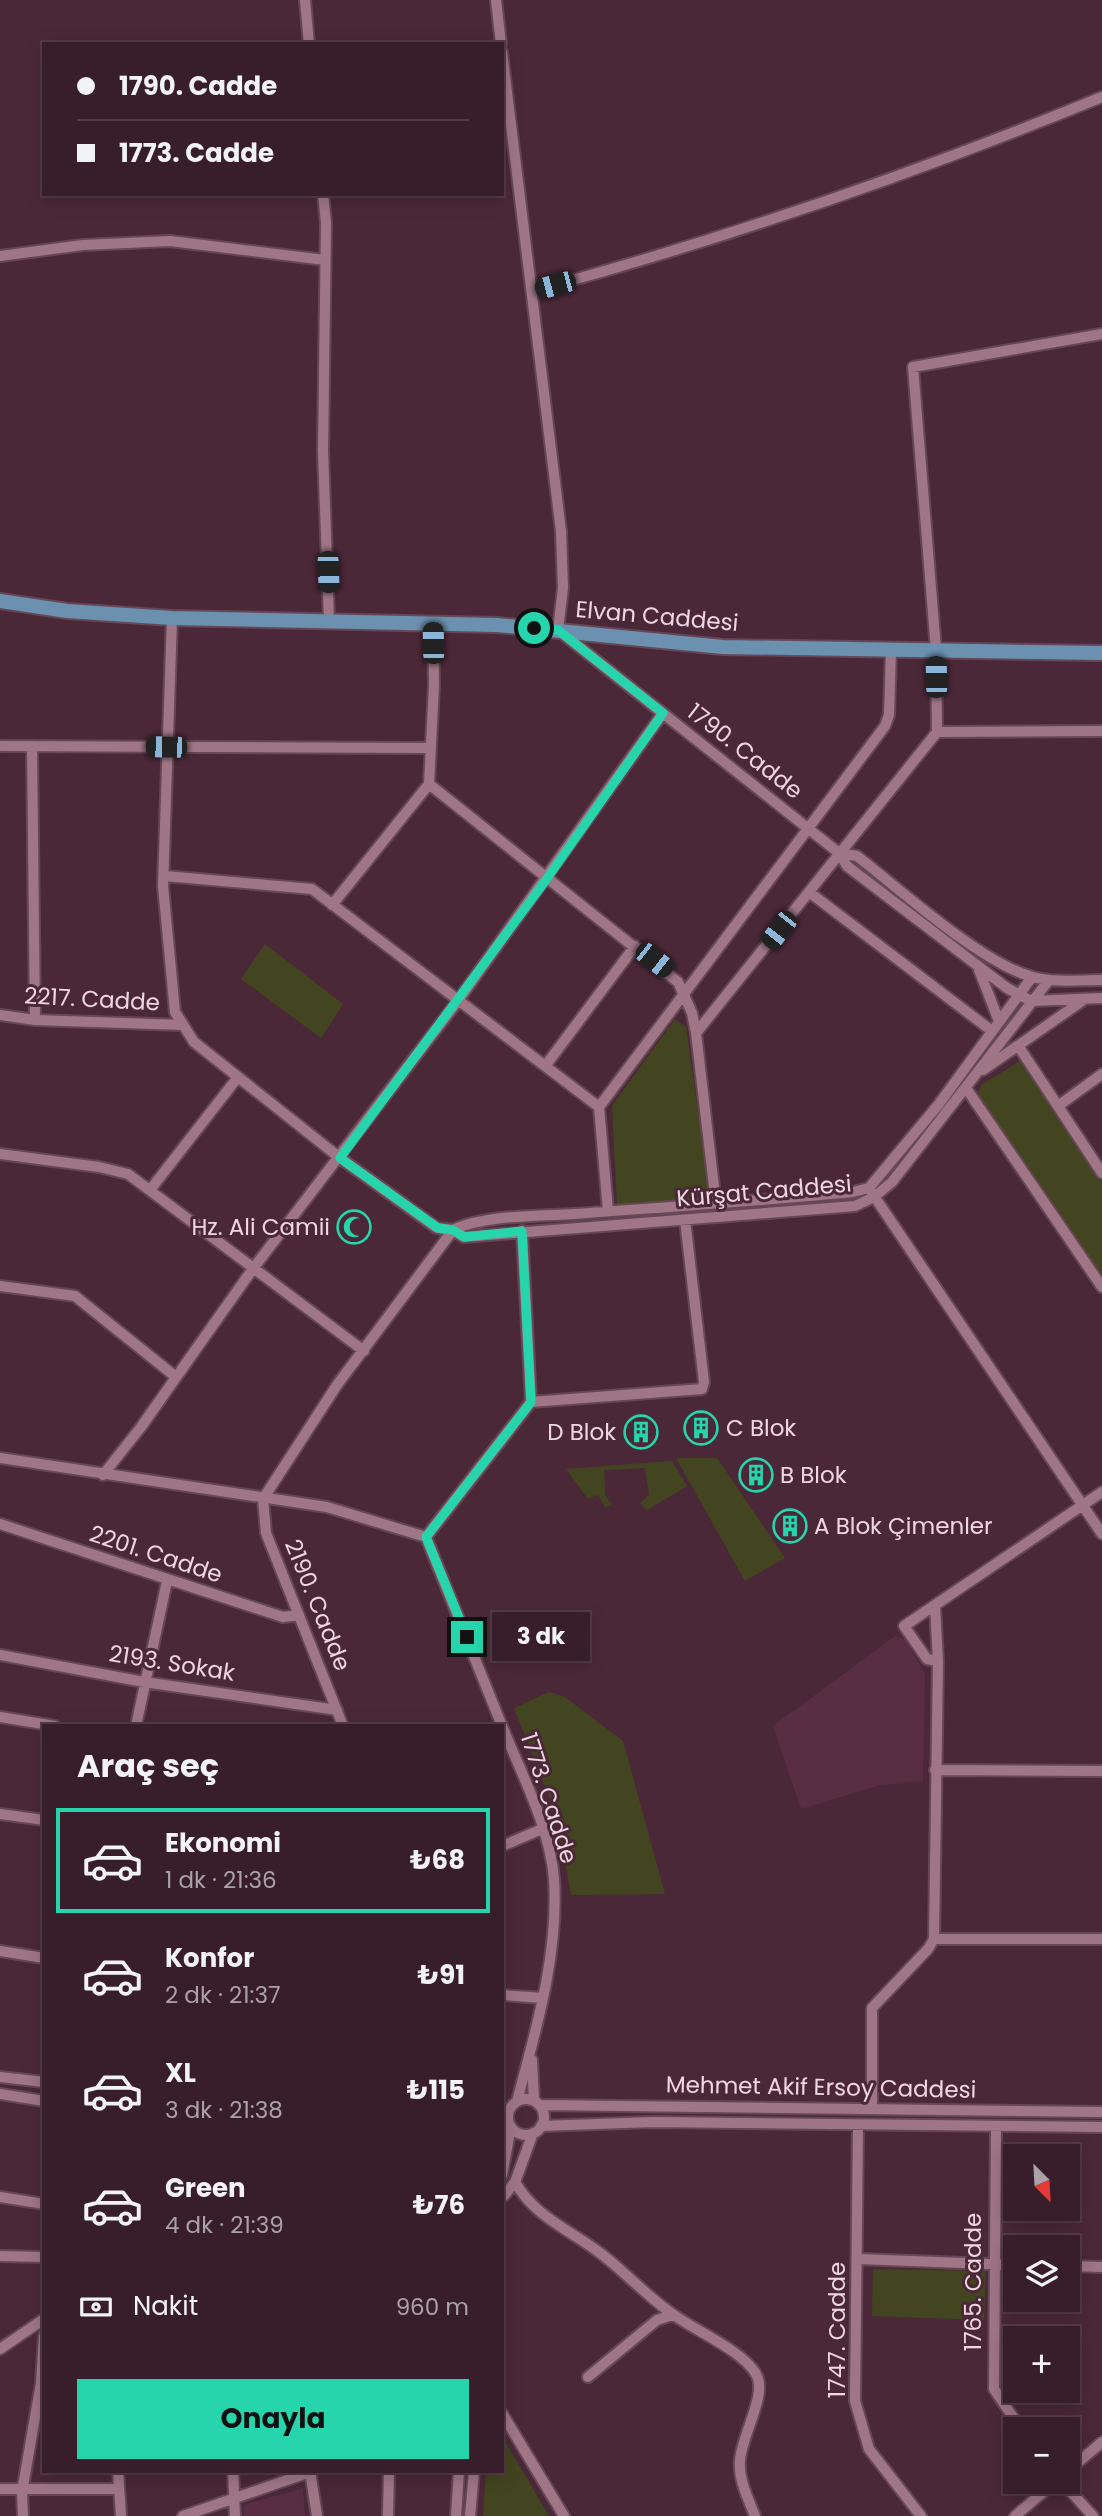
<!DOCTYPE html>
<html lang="tr">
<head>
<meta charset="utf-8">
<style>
  body { margin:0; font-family:Poppins,sans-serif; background:#3f2732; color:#f1f3f6; height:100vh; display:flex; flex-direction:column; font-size:26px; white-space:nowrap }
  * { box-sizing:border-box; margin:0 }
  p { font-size:23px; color:#aba2a8 }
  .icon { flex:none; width:38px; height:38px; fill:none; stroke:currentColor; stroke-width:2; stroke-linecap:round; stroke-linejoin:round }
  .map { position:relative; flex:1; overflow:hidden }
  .panel { position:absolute; left:42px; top:1724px; width:462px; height:749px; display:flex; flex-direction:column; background:#381e2a; border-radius:0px; box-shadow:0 4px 18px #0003,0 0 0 2px #523c47 }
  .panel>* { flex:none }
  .banner { position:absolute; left:42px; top:42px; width:462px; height:154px; border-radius:0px; box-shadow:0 4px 18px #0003,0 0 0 2px #523c47; display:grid; align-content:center; height:154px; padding:0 35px; background:#381e2a }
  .needle { width:46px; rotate:156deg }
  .buttons { position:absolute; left:1003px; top:2144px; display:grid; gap:14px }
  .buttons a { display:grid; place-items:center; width:77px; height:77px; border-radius:0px; background:#381e2a; box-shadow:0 4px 18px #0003,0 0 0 2px #523c47; font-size:35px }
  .end { position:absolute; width:32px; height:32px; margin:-16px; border:9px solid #27d5ad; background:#111; box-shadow:0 0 0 4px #111 }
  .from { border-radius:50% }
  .bubble { position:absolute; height:49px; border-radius:0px; background:#381e2a; box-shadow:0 4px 18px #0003,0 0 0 2px #523c47; font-size:23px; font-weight:700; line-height:49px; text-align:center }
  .car { position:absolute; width:21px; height:42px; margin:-21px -10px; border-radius:9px; box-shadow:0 0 5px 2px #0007; background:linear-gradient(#222 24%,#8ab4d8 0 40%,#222 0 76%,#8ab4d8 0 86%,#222 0) }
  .banner b { display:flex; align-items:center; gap:24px; height:66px; font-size:26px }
  .banner b+b { border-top:2px solid #523c47 }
  .banner i { width:18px; height:18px; background:#f1f3f6 }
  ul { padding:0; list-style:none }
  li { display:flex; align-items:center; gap:21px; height:105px; margin:0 14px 10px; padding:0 21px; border:4px solid transparent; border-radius:0px }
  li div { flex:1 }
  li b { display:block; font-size:26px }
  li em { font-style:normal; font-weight:700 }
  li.selected { border-color:#27d5ad }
  li>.icon { width:63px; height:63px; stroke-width:1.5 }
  h2 { padding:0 35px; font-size:32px; line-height:84px }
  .pay { display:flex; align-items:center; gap:18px; height:77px; padding:0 35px; font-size:26px }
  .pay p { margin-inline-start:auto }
  .button { display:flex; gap:14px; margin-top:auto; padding:14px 35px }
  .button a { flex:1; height:80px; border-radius:0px; background:#27d5ad; color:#111; font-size:28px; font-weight:700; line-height:80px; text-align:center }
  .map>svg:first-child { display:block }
  .built { fill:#592e42 }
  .green { fill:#434520 }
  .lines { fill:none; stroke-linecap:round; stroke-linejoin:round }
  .minor-casing { stroke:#654755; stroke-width:14 }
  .major-casing { stroke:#654755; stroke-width:18 }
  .minor { stroke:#a07687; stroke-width:10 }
  .major { stroke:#6b90b0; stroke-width:14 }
  .route { stroke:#27d5ad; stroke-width:9 }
  .labels { text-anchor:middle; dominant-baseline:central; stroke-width:6; stroke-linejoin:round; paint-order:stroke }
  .street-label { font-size:23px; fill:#eed7e0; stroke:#4b2838 }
  .poi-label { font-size:23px; fill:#eed7e0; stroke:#4b2838; text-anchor:start }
</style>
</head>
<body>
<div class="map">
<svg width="1102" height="2516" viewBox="0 0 1102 2516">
  <rect width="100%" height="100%" fill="#4b2838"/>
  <!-- built -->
  <path class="built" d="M 895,1636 L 905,1639 L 925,1674 L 923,1781 L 880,1785 L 801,1809 L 773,1726 Z
    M 303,2488 L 305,2516 L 244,2516 L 244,2505 Z"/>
  <!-- green -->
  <path class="green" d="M 265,944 L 343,1004 L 321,1038 L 241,979 Z
    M 675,1019 L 686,1027 L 710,1197 L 617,1205 L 612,1106 Z
    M 1020,1061 L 1102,1181 L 1102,1275 L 978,1094 L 981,1085 Z
    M 676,1458 L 717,1458 L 785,1558 L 745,1581 Z
    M 672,1461 L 687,1486 L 647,1510 L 640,1503 L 649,1495 L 645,1468 L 604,1470 L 605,1495 L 612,1505 L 605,1507 L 598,1495 L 588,1499 L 566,1469 Z
    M 549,1692 L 565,1697 L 623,1741 L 665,1894 L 571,1895 L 557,1817 L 514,1708 Z
    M 873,2269 L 986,2271 L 984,2320 L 872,2316 Z
    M 502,2436 L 549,2516 L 483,2516 L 486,2471 L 502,2471 Z"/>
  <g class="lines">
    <defs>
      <path id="minor" d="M 305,0 L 309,44
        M 496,0 L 501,44
        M 502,52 L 561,531 L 563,588 L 558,630 L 839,853 L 847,866 L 1007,988 L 1031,1001 L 1102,998
        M 323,194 L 326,223 L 323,451 L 329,620
        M 0,256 L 83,245 L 170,241 L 325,260
        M 533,291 C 726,239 916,173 1102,97
        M 172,618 L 163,886 L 175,1012 L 194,1042 L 340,1158 L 437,1228 L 453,1230 L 464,1237 L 855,1206 L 874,1197 L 892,1182 L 1049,980
        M 433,622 L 434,685 L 429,784 L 678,982 L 692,1013 L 696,1033 L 716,1204
        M 937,732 L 936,650 L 913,367 L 1102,334
        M 0,746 L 431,748
        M 32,746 L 35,1020
        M 839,853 L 857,856 C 901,890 982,964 1033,977 C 1055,983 1079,980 1102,980
        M 165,876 L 312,889 L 599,1107 L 608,1211
        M 809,892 L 992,1031
        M 332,905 L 429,784
        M 979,970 L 999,1021
        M 0,1015 L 35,1020 L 183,1025
        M 696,1033 L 937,732 L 1102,731
        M 1019,1047 L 1102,1173
        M 546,1065 L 635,946
        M 983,1070 L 1085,999
        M 966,1088 L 1102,1287
        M 1058,1106 L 1102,1074
        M 599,1107 L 885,726 L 889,715 L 891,650
        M 0,1154 L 99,1167 L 128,1174 L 364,1351
        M 150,1190 L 238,1077
        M 872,1193 L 1102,1534
        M 0,1286 L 75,1296 L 176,1377
        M 531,1402 L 702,1389 L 704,1382 L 685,1220
        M 0,1458 L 327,1507 L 426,1537 L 531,1402 L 522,1231
        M 103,1475 L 141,1427 L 252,1270 L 457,1002 L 663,713
        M 263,1499 L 337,1385 L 453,1230 C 484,1215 539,1216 574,1214 C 667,1207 760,1201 853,1192 L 869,1188 L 939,1104 L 1032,977
        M 263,1499 L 266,1533 L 343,1726
        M 0,1524 L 283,1617 L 299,1615
        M 426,1537 L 502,1726
        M 0,1655 L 144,1682 L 337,1710
        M 938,1661 L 927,1659 L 904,1626 L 1102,1492
        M 0,1717 L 55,1726
        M 136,1726 L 167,1581
        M 502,1726 C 521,1773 550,1827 554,1879 C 559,1953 536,2030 517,2101
        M 935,1770 L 1102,1771
        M 0,1814 L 44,1820
        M 502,1846 L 542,1829
        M 934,1939 L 938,1661 L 935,1606
        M 0,1951 L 44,1958
        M 502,1995 L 543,1998
        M 532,2060 L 534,2101
        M 0,2077 L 44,2082
        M 0,2094 L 44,2101
        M508 2117a18 18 0 1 1 36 0a18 18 0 1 1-36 0Z
        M 539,2105 L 1102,2112
        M 872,2108 L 872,2008 L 928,1949 L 934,1939 L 1102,1939
        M 541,2126 L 653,2122 L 1102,2127
        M 858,2126 L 855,2401 L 869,2449 L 921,2516
        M 996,2126 L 994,2389 L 1021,2429
        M 502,2175 L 511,2127
        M 515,2182 C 536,2219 573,2231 604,2256 C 628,2275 649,2298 674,2315 C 696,2331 743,2351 756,2374 C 768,2394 742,2434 740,2460 C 738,2479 748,2498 755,2516
        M 504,2196 L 515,2182 L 533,2133
        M 0,2197 L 44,2204
        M 0,2256 L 44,2257
        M 859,2259 L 1015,2265
        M 1068,2266 L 1102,2267
        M 0,2349 L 44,2319
        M 588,2377 L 657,2320 L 672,2315
        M 502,2413 L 564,2516
        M 118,2471 L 121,2516
        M 233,2471 L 235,2516
        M 310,2471 L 317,2516
        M 1068,2471 L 1102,2442
        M 1062,2482 L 1093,2516
        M 0,2489 L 118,2489
        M 23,2516 L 22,2492 L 41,2383 L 44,2336
        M 183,2516 L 313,2471
        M 388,2516 L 389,2471
        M 456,2516 L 459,2471
        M 470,2516 L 474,2471
        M 1015,2516 L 1055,2482"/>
      <path id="major" d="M 0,601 L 67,611 L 172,618 L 497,625 L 723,647 L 1102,653"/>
    </defs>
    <!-- minor casing -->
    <use href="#minor" class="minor-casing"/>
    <!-- major casing -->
    <use href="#major" class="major-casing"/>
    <!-- minor -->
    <use href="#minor" class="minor"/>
    <!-- major -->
    <use href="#major" class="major"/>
  </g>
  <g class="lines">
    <!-- route -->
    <path class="route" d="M 467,1637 L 426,1537 L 531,1402 L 522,1231 L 464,1237 L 453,1230 L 438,1228 L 340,1158 L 546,880 L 663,713 L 558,630 L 534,628"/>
  </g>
  <!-- icons -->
  <defs>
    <symbol id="mosque-ring" viewBox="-11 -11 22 22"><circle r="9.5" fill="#4b2838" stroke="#27d5ad" stroke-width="1.5"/><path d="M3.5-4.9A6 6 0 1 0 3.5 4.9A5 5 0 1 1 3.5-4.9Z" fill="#27d5ad"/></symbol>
    <symbol id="building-ring" viewBox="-11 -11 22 22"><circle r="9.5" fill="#4b2838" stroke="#27d5ad" stroke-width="1.5"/><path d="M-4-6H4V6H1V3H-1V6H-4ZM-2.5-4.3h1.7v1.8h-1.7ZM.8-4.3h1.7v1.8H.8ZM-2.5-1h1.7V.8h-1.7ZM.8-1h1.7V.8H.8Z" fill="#27d5ad"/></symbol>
  </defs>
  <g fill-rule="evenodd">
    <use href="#mosque-ring" x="335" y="1208" width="38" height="38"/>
    <use href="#building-ring" x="682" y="1409" width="38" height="38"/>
    <use href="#building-ring" x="622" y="1413" width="38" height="38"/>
    <use href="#building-ring" x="737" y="1456" width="38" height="38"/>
    <use href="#building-ring" x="771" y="1507" width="38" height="38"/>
  </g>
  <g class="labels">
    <!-- street labels -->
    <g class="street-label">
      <text transform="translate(657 616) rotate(5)">Elvan Caddesi</text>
      <text transform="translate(745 751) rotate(38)">1790. Cadde</text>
      <text transform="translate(92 999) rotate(3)">2217. Cadde</text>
      <text transform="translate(764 1191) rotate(-5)">Kürşat Caddesi</text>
      <text transform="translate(156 1554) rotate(18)">2201. Cadde</text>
      <text transform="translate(318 1605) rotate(68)">2190. Cadde</text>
      <text transform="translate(172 1663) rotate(9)">2193. Sokak</text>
      <text transform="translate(549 1798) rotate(72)">1773. Cadde</text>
      <text transform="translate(821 2087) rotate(1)">Mehmet Akif Ersoy Caddesi</text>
      <text transform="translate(973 2282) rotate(-90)">1765. Cadde</text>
      <text transform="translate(837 2330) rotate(-90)">1747. Cadde</text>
    </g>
    <!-- poi labels -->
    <g class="poi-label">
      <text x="330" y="1227" text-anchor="end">Hz. Ali Camii</text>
      <text x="726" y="1428">C Blok</text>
      <text x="616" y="1432" text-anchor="end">D Blok</text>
      <text x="780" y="1475">B Blok</text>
      <text x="814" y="1526">A Blok Çimenler</text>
    </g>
  </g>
</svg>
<div class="buttons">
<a><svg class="needle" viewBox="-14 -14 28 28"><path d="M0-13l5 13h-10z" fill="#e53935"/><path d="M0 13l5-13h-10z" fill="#aba2a8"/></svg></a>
<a><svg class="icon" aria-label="layers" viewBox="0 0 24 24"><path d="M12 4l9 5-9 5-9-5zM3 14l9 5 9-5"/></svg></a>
<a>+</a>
<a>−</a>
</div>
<i class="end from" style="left:534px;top:628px"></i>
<i class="end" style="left:467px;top:1637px"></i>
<div class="bubble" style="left:492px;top:1612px;width:98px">3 dk</div>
<i class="car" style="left:555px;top:285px;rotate:255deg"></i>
<i class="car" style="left:328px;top:572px;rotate:178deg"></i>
<i class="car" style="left:433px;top:643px;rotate:359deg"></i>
<i class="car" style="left:936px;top:677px;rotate:359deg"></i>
<i class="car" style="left:166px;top:747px;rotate:271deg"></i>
<i class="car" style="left:779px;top:930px;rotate:218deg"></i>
<i class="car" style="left:654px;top:960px;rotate:128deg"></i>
<div class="banner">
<b><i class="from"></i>1790. Cadde</b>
<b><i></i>1773. Cadde</b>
</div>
<section class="panel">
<h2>Araç seç</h2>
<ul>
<li class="selected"><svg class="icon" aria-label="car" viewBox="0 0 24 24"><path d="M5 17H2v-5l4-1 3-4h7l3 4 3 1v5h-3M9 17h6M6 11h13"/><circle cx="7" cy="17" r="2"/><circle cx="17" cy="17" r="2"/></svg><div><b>Ekonomi</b><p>1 dk · 21:36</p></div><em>₺68</em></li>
<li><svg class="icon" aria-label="car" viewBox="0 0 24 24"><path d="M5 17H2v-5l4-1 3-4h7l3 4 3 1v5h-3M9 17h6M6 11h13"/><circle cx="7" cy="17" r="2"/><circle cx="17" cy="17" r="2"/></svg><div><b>Konfor</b><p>2 dk · 21:37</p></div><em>₺91</em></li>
<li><svg class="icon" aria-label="car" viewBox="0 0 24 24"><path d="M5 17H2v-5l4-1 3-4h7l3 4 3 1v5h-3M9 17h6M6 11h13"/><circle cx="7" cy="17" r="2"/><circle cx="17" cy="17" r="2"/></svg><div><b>XL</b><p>3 dk · 21:38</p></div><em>₺115</em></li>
<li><svg class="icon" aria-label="car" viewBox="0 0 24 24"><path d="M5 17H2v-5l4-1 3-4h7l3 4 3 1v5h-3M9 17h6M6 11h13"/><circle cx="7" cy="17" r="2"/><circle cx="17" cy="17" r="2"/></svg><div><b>Green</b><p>4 dk · 21:39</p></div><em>₺76</em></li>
</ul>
<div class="pay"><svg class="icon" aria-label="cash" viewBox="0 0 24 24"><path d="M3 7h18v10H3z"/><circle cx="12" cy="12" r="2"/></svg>Nakit<p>960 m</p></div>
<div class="button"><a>Onayla</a></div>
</section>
</div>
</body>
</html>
